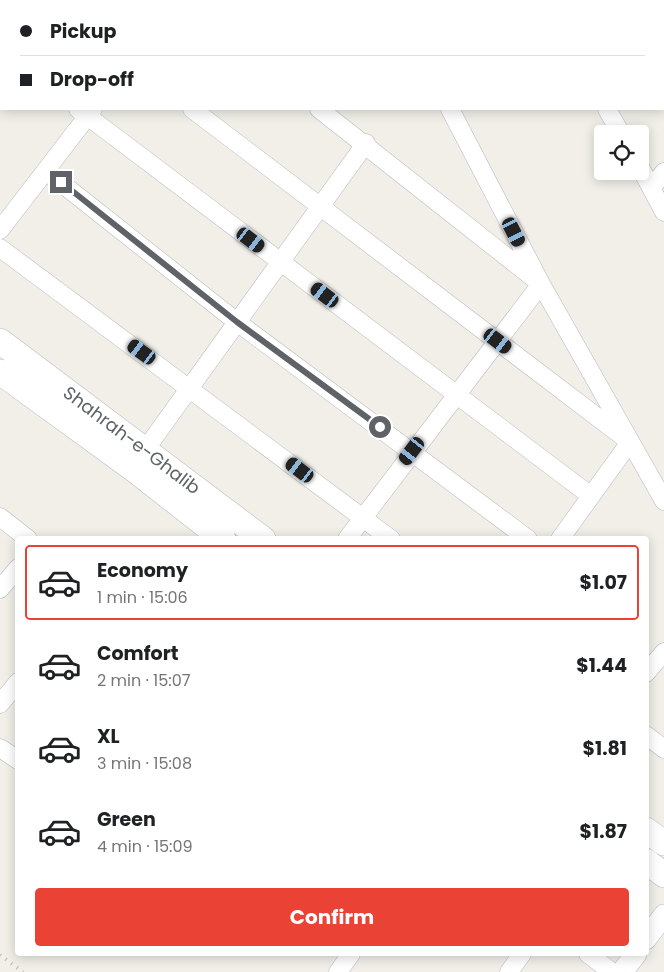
<!DOCTYPE html>
<html lang="en">
<head>
<meta charset="utf-8">
<style>
  body { margin:0; font-family:Poppins,sans-serif; background:#f2f2f2; color:#202124; height:100vh; display:flex; flex-direction:column; font-size:19px; white-space:nowrap }
  * { box-sizing:border-box; margin:0 }
  p { font-size:16px; color:#757577 }
  .icon { flex:none; width:28px; height:28px; fill:none; stroke:currentColor; stroke-width:2; stroke-linecap:round; stroke-linejoin:round }
  .map { position:relative; flex:1; overflow:hidden }
  .panel { position:absolute; left:15px; top:536px; width:634px; height:420px; display:flex; flex-direction:column; background:#fff; border-radius:5px; box-shadow:0 2px 12px #0003 }
  .panel>* { flex:none }
  .top-card { position:absolute; left:0px; top:0px; width:665px; height:110px; box-shadow:0 2px 12px #0003; display:grid; align-content:center; height:110px; padding:0 20px; background:#fff }
  .controls { position:absolute; left:594px; top:125px; display:grid; gap:10px }
  .controls a { display:grid; place-items:center; width:55px; height:55px; border-radius:5px; background:#fff; box-shadow:0 2px 12px #0003; font-size:25px }
  .end { position:absolute; width:22px; height:22px; margin:-11px; border:6px solid #5f6368; background:#fff; box-shadow:0 0 0 2px #fff }
  .from { border-radius:50% }
  .car { position:absolute; width:15px; height:30px; margin:-15px -8px; border-radius:6px; box-shadow:0 0 4px 1px #0007; background:linear-gradient(#222 24%,#8ab4d8 0 40%,#222 0 76%,#8ab4d8 0 86%,#222 0) }
  .top-card b { display:flex; align-items:center; gap:18px; height:48px; font-size:19px }
  .top-card b+b { border-top:1px solid #e0e0e0 }
  .top-card i { width:12px; height:12px; background:#202124 }
  ul { padding:9px 0 0; list-style:none }
  li { display:flex; align-items:center; gap:15px; height:75px; margin:0 10px 8px; padding:0 10px; border:2px solid transparent; border-radius:5px }
  li div { flex:1 }
  li b { display:block; font-size:19px }
  li em { font-style:normal; font-weight:700 }
  li.current { border-color:#ea4335 }
  li>.icon { width:45px; height:45px; stroke-width:1.5 }
  .button { display:flex; gap:10px; margin-top:auto; padding:10px 20px }
  .button a { flex:1; height:58px; border-radius:5px; background:#ea4335; color:#fff; font-size:20px; font-weight:700; line-height:58px; text-align:center }
  .map>svg:first-child { display:block }
  .lines { fill:none; stroke-linecap:round; stroke-linejoin:round }
  .minor-casing { stroke:#b5b8bc; stroke-width:19 }
  .tertiary-casing { stroke:#b5b8bc; stroke-width:22 }
  .secondary-casing { stroke:#b6babf; stroke-width:26 }
  .minor { stroke:#fff; stroke-width:18 }
  .tertiary { stroke:#fff; stroke-width:21 }
  .secondary { stroke:#fff; stroke-width:25 }
  .rail { stroke:#b6b7b8; stroke-width:4; stroke-dasharray:1 6; stroke-linecap:butt }
  .route { stroke:#5f6368; stroke-width:6 }
  .labels { text-anchor:middle; dominant-baseline:central; stroke-width:4; stroke-linejoin:round; paint-order:stroke }
  .street-label { font-size:18px; fill:#5f6368; stroke:#fff }
</style>
</head>
<body>
<div class="map">
<svg width="664" height="972" viewBox="0 0 664 972">
  <rect width="100%" height="100%" fill="#f1efe8"/>
  <g class="lines">
    <defs>
      <path id="minor" d="M 174,0 L 176,1
        M 395,0 L 395,1
        M 544,0 L 544,1
        M 0,51 L 1,52
        M 78,109 L 591,496
        M 192,109 L 630,442 L 560,539
        M 319,109 L 541,284 L 347,539
        M 450,109 L 541,284 L 664,501
        M 607,109 L 621,134
        M 640,167 L 664,212
        M 46,171 L 237,322 L 528,539
        M 652,187 L 664,172
        M 0,230 L 93,109
        M 0,248 L 391,539
        M 145,450 L 366,143
        M 0,517 L 28,539
        M 0,589 L 18,568
        M 646,673 L 664,652
        M 0,704 L 18,682
        M 646,735 L 664,749
        M 0,748 L 18,760
        M 588,954 L 612,972
        M 338,972 L 351,954
        M 509,972 L 522,954"/>
      <path id="tertiary" d="M 646,939 L 664,915
        M 622,972 L 636,954"/>
      <path id="secondary" d="M 0,341 L 263,539
        M 0,372 L 136,471 L 223,539
        M 646,830 L 664,843
        M 646,861 L 664,875"/>
    </defs>
    <!-- minor casing -->
    <use href="#minor" class="minor-casing"/>
    <!-- tertiary casing -->
    <use href="#tertiary" class="tertiary-casing"/>
    <!-- secondary casing -->
    <use href="#secondary" class="secondary-casing"/>
    <!-- minor -->
    <use href="#minor" class="minor"/>
    <!-- tertiary -->
    <use href="#tertiary" class="tertiary"/>
    <!-- secondary -->
    <use href="#secondary" class="secondary"/>
    <!-- rail -->
    <path class="rail" d="M 0,955 L 23,972"/>
  </g>
  <g class="lines">
    <!-- route -->
    <path class="route" d="M 61,182 L 237,322 L 380,427"/>
  </g>
  <g class="labels">
    <!-- street labels -->
    <g class="street-label">
      <text transform="translate(132 440) rotate(37)">Shahrah-e-Ghalib</text>
    </g>
  </g>
</svg>
<div class="controls">
<a><svg class="icon" aria-label="locate" viewBox="0 0 24 24"><circle cx="12" cy="12" r="6"/><path d="M12 2v4M12 18v4M2 12h4M18 12h4"/></svg></a>
</div>
<i class="end from" style="left:380px;top:427px"></i>
<i class="end" style="left:61px;top:182px"></i>
<i class="car" style="left:514px;top:232px;rotate:153deg"></i>
<i class="car" style="left:251px;top:240px;rotate:127deg"></i>
<i class="car" style="left:325px;top:295px;rotate:307deg"></i>
<i class="car" style="left:498px;top:341px;rotate:127deg"></i>
<i class="car" style="left:142px;top:352px;rotate:306deg"></i>
<i class="car" style="left:412px;top:451px;rotate:217deg"></i>
<i class="car" style="left:300px;top:470px;rotate:307deg"></i>
<div class="top-card">
<b><i class="from"></i>Pickup</b>
<b><i></i>Drop-off</b>
</div>
<section class="panel">
<ul>
<li class="current"><svg class="icon" aria-label="car" viewBox="0 0 24 24"><path d="M5 17H2v-5l4-1 3-4h7l3 4 3 1v5h-3M9 17h6M6 11h13"/><circle cx="7" cy="17" r="2"/><circle cx="17" cy="17" r="2"/></svg><div><b>Economy</b><p>1 min · 15:06</p></div><em>$1.07</em></li>
<li><svg class="icon" aria-label="car" viewBox="0 0 24 24"><path d="M5 17H2v-5l4-1 3-4h7l3 4 3 1v5h-3M9 17h6M6 11h13"/><circle cx="7" cy="17" r="2"/><circle cx="17" cy="17" r="2"/></svg><div><b>Comfort</b><p>2 min · 15:07</p></div><em>$1.44</em></li>
<li><svg class="icon" aria-label="car" viewBox="0 0 24 24"><path d="M5 17H2v-5l4-1 3-4h7l3 4 3 1v5h-3M9 17h6M6 11h13"/><circle cx="7" cy="17" r="2"/><circle cx="17" cy="17" r="2"/></svg><div><b>XL</b><p>3 min · 15:08</p></div><em>$1.81</em></li>
<li><svg class="icon" aria-label="car" viewBox="0 0 24 24"><path d="M5 17H2v-5l4-1 3-4h7l3 4 3 1v5h-3M9 17h6M6 11h13"/><circle cx="7" cy="17" r="2"/><circle cx="17" cy="17" r="2"/></svg><div><b>Green</b><p>4 min · 15:09</p></div><em>$1.87</em></li>
</ul>
<div class="button"><a>Confirm</a></div>
</section>
</div>
</body>
</html>
